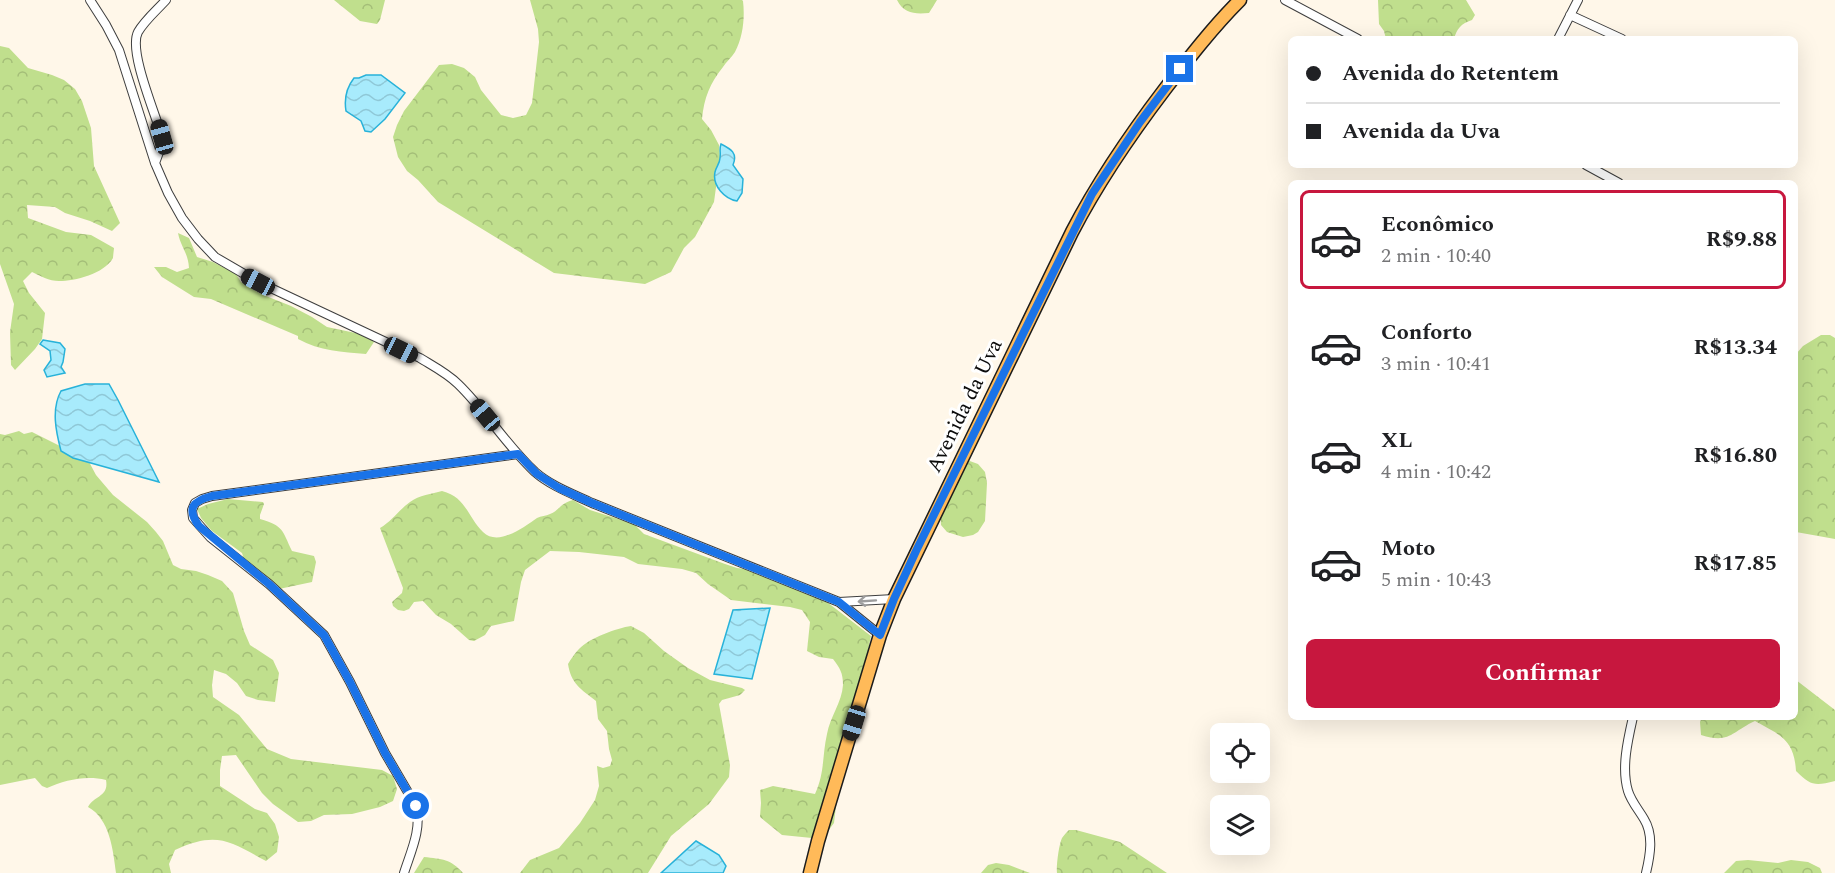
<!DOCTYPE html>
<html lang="pt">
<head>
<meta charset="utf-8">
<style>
  body { margin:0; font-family:Spectral,serif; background:#f2f2f2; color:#202124; height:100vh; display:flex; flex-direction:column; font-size:22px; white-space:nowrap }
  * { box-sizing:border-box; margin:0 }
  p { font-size:20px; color:#757577 }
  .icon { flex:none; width:33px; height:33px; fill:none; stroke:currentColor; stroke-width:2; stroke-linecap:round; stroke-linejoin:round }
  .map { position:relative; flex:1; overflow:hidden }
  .panel { position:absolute; left:1288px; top:180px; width:510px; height:540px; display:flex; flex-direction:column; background:#fff; border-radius:9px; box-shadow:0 6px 24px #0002 }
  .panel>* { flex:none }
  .top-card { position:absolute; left:1288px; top:36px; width:510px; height:132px; border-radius:9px; box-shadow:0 6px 24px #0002; display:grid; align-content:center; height:132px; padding:0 18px; background:#fff }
  .controls { position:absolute; left:1210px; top:723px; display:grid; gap:12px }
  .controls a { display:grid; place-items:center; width:60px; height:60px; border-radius:9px; background:#fff; box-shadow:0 6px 24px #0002; font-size:30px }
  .end { position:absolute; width:27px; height:27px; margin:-14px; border:8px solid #1a73e8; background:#fff; box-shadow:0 0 0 3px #fff }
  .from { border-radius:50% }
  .car { position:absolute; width:18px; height:36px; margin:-18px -9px; border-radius:8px; box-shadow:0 0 4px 2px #0007; background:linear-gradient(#222 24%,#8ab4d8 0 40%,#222 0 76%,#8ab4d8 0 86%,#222 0) }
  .top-card b { display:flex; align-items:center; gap:21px; height:57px; font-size:22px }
  .top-card b+b { border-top:2px solid #e0e0e0 }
  .top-card i { width:15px; height:15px; background:#202124 }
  ul { padding:10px 0 0; list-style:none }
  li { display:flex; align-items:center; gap:18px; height:99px; margin:0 12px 9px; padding:0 6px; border:3px solid transparent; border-radius:9px }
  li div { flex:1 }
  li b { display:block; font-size:22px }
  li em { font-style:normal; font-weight:700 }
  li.on { border-color:#c7173e }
  li>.icon { width:54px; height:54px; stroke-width:1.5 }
  .button { display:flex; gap:12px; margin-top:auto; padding:12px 18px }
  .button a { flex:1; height:69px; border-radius:9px; background:#c7173e; color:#fff; font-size:24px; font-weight:700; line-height:69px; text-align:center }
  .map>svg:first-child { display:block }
  .forest { fill:url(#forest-crowns) }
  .water { fill:url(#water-waves); stroke:#28b2d9; stroke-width:1.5 }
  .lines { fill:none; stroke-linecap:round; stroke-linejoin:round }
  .minor-casing { stroke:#3e3e3e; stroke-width:10 }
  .primary-casing { stroke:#1c1c1c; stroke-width:15 }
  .minor { stroke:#fff; stroke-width:8 }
  .primary { stroke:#ffba59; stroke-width:12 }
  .oneway { stroke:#9d9d9d }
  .route { stroke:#1a73e8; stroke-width:8 }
  .labels { text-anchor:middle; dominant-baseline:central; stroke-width:6; stroke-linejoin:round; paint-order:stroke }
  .street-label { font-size:21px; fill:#0b0b0b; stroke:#fff }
</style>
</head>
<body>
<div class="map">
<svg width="1835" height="873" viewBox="0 0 1835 873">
  <defs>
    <pattern id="forest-crowns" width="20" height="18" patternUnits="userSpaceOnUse" patternTransform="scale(1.5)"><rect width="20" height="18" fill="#c0df8d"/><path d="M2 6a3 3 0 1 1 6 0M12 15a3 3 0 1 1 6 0" fill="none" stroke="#a4be78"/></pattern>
    <pattern id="water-waves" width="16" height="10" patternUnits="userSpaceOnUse" patternTransform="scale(1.5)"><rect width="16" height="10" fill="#a8ebfc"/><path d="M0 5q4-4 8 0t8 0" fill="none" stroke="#8fc8d7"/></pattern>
  </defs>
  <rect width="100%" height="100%" fill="#fff7e9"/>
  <!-- forest -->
  <path class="forest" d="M 334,0 L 385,0 L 380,20 L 377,24 L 360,21 Z
    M 530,0 L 742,0 L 743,1 C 745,18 743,37 735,52 C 732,57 726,62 723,67 C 710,83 704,98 702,119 L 711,130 L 719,145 L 720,158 L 714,202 L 695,237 L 684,248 L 671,272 L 645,284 L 554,273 L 438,202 L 418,180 L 407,171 L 398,157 L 393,137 L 397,125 L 404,111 L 439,65 L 452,64 L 464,68 L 475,77 L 481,90 L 501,115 L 513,118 L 526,115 L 532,103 L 539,42 L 538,29 Z
    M 897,0 L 937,0 L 929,13 C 915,14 904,14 897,0 Z
    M 1378,0 L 1466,0 L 1475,15 L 1472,20 C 1461,24 1457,28 1454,39 L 1386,39 L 1384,31 L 1379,24 Z
    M 0,46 L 9,48 L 28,68 L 52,75 L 64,80 L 75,89 L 82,101 L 91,128 L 94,166 L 120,223 L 112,231 L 90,221 L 65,213 L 55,207 L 27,205 L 28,218 L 66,232 L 91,235 L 114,248 C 114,249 113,257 113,258 C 104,274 75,281 59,281 C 49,281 40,276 32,272 L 23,281 L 29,293 L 45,313 L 42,339 L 35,349 L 15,370 L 11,365 L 10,332 L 14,304 L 0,264 Z
    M 178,233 L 189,238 L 197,257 L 213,262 L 236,274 L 241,282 L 261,294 L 291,306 L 312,317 L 327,327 L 365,335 L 374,342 L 366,354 C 342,352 320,351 298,339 L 298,336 L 211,299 L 194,297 L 162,277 L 154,267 L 166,267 L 177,272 L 189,268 C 188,252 181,248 178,233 Z
    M 1821,335 L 1830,335 L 1835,338 L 1835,539 L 1796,532 L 1796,354 L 1803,346 Z
    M 19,431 L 24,434 L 32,432 L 88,460 L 96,475 L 113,495 L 147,522 L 156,532 L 163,541 L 173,565 L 181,569 L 196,571 L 208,575 L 222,581 L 233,593 L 244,631 L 250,645 L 273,660 L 279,673 L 275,702 L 258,700 L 246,696 L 237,683 L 226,674 L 214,670 L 212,685 L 213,697 L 239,715 L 267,749 L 291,759 L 382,770 L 393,776 L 397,789 L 393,801 L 380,807 L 352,814 L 324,815 L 311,821 L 298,822 L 273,804 L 262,793 L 236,755 L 222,756 L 220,770 L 220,786 L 255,809 L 267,813 L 275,824 L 279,837 L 277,852 L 266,861 C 229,841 217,831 175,850 L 169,864 L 171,873 L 116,873 C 113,850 110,819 88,807 C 95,795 109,797 106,780 C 86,775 65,780 47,788 L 42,786 L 35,778 L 0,785 L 0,434 L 5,435 Z
    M 967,460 L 978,464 L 985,472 L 987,483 L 985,521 L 978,532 L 973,535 L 963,537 L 947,532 L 941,525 L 940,509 Z
    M 442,491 C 466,497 467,516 483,532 C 498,547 524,527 537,518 C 541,516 546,516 550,514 C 560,510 559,504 573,500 L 590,510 L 634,524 L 644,534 L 725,564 L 737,568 L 752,570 L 814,592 L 871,636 L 836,806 L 834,823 L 825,835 L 812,838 L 782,835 L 760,817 L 761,803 L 760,790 L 773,786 L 815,794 C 825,772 822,756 827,734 C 830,717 842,702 843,685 C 843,673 840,668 833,659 L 819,657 L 807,651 L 810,622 L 802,610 L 790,607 L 731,600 L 708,584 L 696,573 L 682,569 L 638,564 L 624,557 L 579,552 L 550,551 L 525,570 L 521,582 L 514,621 L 491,626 L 485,635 L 474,641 L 469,640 L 451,624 L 436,615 L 423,601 L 414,602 L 409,609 L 404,611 L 398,610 L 393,606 L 392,602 L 402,593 L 403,588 L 380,528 C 392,521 399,510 410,502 C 419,495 432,494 442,491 Z
    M 228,499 L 263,502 L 264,504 L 260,515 L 260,519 C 284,526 282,530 292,551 L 314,556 L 316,562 L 312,582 L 279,589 L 246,565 L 242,553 L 212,531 L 201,518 L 197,509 L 208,504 Z
    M 631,626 L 644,633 L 664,651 L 688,668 L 710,680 L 742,688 L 745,690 L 740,695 L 722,700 L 719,704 L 730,765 L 729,777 L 709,804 L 671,836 L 648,873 L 520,873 L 530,860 L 559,848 L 580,823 L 595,800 L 599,786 L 597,766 L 603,768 L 610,766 L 612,760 L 609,749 L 607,731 L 598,719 L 596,701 C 581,689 571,684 568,664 C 571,659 575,653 579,649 C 589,638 617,628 631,626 Z
    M 1796,680 L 1835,710 L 1835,781 C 1815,786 1811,786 1796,771 C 1794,739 1780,735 1755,721 C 1731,732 1730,744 1701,735 L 1700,722 L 1702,717 L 1796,717 Z
    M 1069,830 L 1076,830 L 1120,842 L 1167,873 L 1057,873 C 1056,867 1059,844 1062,838 C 1064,835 1066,833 1069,830 Z
    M 424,857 C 442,859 451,859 463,873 L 414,873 Z
    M 1748,860 L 1778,863 L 1791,860 L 1808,862 L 1820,868 L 1822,873 L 1724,873 L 1736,861 Z
    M 996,863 L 1009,865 L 1030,873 L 981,873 L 988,865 Z"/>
  <!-- water -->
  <path class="water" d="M 366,75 L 381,75 L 405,93 L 385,119 L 371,132 L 365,131 L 361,121 L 346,111 C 344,99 347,87 354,78 L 359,78 Z
    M 721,144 C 731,149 738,153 733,165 L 743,179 L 742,193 L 737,201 C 725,199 712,186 715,172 C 716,167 720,163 720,158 C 721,152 719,150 721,144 Z
    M 43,340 L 60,343 L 65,349 L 63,362 L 61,367 L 65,373 L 47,377 L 44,370 L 51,360 L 50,351 L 40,344 Z
    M 85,384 L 109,384 L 118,400 L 159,482 L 73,458 L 61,451 C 56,432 51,409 61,391 Z
    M 770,608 L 752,679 L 714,674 L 733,610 Z
    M 696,841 L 719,855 L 726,866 L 723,873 L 661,873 Z"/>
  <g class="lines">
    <defs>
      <path id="minor" d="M 90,0 L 106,25 L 119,50 L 155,163 L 168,193 L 182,218 L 198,239 L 215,257 L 258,282 L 420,358 C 433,366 447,373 458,384 C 486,411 506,445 535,472 C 551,486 573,494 592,503 L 839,602 L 880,635
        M 1285,0 L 1358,39
        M 1570,15 L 1622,39
        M 1558,39 L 1578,0
        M 155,163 L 162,144 L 162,137 C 156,115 128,51 138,32 C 145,20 157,10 166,0
        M 1586,165 L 1619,183
        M 839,602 L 894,599
        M 1633,717 C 1628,739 1621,768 1628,791 C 1631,801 1638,809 1644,819 C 1654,835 1650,856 1646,873
        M 404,873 C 411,851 422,829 416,806 L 385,753 L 350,682 L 324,635 L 269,584 L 210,537 L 193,518 L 192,510 L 195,503 L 202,499 L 212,496 L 518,454"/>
      <path id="primary" d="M 810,873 L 818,841 L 880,635 L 894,599 L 1072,232 C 1099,180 1130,135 1165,89 C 1189,58 1213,27 1240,0"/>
    </defs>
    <!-- minor casing -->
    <use href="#minor" class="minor-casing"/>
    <!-- primary casing -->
    <use href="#primary" class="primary-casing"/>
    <!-- minor -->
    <use href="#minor" class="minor"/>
    <!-- primary -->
    <use href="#primary" class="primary"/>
  </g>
  <!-- one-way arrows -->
  <defs><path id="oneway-shaft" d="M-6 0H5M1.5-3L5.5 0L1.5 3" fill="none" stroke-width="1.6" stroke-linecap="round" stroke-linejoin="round" transform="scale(1.5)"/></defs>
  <use class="oneway" href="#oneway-shaft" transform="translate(867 601) rotate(176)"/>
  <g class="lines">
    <!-- route -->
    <path class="route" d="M 416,806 L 385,753 L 350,682 L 324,635 L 269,584 L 199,526 C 186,508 193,501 212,496 L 518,454 L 537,474 L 559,488 L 592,503 L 839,602 L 880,635 L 894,599 L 916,551 L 1092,194 L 1140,122 L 1180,69"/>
  </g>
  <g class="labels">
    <!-- street labels -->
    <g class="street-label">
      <text transform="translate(965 406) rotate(-64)">Avenida da Uva</text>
    </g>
  </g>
</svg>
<div class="controls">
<a><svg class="icon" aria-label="locate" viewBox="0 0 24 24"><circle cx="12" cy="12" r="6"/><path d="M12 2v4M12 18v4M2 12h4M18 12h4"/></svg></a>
<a><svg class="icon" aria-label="layers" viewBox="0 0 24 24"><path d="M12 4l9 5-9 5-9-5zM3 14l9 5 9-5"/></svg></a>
</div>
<i class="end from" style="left:416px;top:806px"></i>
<i class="end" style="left:1180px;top:69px"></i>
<i class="car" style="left:162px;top:137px;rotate:344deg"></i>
<i class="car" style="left:258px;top:282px;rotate:298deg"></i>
<i class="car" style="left:401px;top:350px;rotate:116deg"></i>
<i class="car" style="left:485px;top:415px;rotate:320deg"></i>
<i class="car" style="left:854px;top:723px;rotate:197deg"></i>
<div class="top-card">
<b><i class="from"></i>Avenida do Retentem</b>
<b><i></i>Avenida da Uva</b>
</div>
<section class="panel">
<ul>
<li class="on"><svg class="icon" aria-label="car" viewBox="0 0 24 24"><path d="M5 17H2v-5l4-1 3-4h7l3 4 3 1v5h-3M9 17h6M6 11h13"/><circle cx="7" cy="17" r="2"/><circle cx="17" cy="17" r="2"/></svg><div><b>Econômico</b><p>2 min · 10:40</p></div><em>R$9.88</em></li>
<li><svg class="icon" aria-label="car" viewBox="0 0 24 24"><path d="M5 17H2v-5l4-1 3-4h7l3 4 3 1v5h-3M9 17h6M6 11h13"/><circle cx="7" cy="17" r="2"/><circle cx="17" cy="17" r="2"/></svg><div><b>Conforto</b><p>3 min · 10:41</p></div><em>R$13.34</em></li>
<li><svg class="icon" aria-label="car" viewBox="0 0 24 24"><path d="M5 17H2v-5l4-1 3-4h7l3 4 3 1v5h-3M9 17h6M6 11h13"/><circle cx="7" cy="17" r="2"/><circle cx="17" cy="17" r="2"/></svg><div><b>XL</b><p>4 min · 10:42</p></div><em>R$16.80</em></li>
<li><svg class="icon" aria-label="car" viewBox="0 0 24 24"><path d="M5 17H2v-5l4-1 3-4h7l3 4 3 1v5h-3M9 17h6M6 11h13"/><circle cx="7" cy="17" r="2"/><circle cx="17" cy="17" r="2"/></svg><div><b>Moto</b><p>5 min · 10:43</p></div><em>R$17.85</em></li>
</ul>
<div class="button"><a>Confirmar</a></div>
</section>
</div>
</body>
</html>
